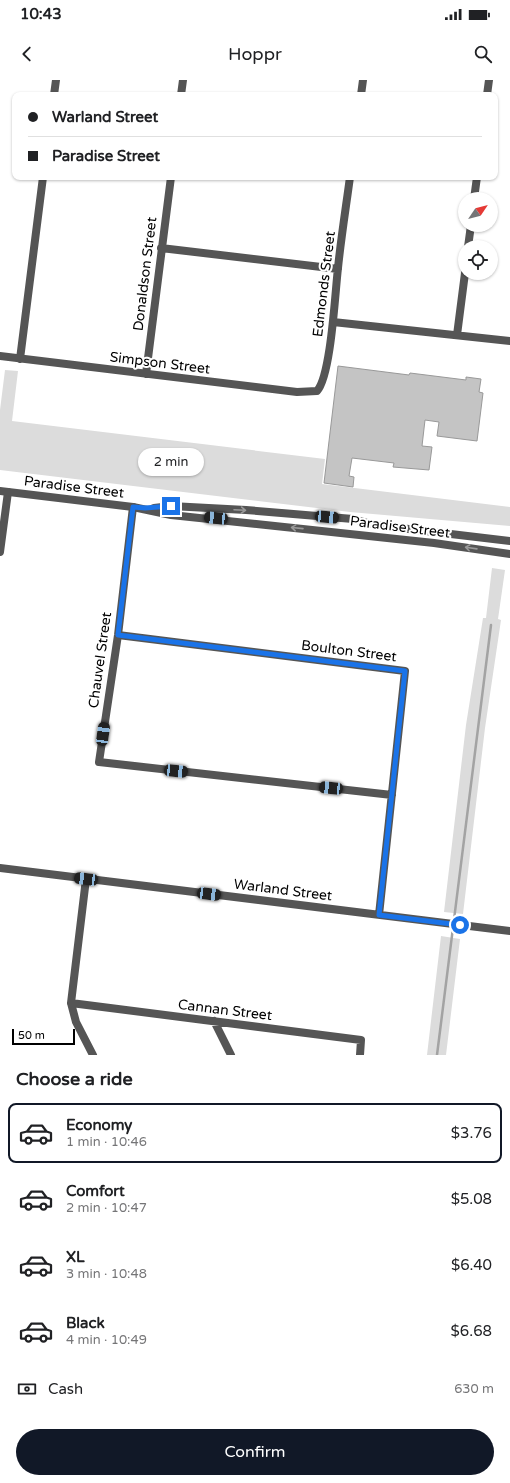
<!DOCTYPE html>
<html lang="en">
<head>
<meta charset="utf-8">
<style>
  body { margin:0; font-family:"Varela Round",sans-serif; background:#f2f2f2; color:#202124; height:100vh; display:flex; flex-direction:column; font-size:15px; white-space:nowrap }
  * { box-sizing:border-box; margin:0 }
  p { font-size:13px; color:#757577 }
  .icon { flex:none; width:22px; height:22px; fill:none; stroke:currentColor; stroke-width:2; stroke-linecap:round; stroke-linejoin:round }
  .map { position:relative; height:975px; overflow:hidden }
  .details { display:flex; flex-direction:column; background:#fff; flex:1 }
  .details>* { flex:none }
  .top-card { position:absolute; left:12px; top:12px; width:486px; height:88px; border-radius:8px; box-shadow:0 1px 3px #0004; display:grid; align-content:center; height:88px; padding:0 16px; background:#fff }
  .needle { width:26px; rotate:55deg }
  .buttons { position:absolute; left:458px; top:112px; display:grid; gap:8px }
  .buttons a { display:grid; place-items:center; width:40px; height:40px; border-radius:50%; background:#fff; box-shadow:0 1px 3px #0004; font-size:20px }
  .scale { position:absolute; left:12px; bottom:10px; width:63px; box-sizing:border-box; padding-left:4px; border:2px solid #000; border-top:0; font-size:11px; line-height:14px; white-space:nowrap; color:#000; -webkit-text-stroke:3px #fff; paint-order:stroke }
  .end { position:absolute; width:18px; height:18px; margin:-9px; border:5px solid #1a73e8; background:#fff; box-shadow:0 0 0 2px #fff }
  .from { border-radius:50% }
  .bubble { position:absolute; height:28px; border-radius:14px; background:#fff; box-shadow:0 1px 3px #0004; font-size:13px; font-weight:600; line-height:28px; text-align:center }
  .car { position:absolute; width:12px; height:24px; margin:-12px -6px; border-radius:5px; box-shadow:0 0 3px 1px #0007; background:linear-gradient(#222 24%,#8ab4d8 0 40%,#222 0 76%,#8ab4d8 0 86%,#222 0) }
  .top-card b { display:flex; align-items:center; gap:14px; height:38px; font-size:15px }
  .top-card b+b { border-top:1px solid #e0e0e0 }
  .top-card i { width:10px; height:10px; background:#202124 }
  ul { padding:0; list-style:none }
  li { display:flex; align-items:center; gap:12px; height:60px; margin:0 8px 6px; padding:0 8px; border:2px solid transparent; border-radius:8px }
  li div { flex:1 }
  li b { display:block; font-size:15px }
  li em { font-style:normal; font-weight:600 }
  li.selected { border-color:#111827 }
  li>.icon { width:36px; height:36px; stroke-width:1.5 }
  h2 { padding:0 16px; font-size:18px; line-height:48px }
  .pay { display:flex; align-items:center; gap:10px; height:44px; padding:0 16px; font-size:15px }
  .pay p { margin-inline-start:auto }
  .primary-button { display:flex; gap:8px; margin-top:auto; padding:8px 16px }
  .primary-button a { flex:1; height:46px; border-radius:24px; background:#111827; color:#fff; font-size:16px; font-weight:600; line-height:46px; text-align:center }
  .status { display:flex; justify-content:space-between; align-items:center; height:28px; padding:0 20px; background:#fff; direction:ltr }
  .status svg { height:11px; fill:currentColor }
  header { display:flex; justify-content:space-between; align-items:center; height:52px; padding:0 16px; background:#fff; font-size:18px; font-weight:600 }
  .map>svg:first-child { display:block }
  .green { fill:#dcdcdc }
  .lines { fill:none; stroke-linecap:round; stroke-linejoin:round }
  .stream { stroke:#a3a3a3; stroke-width:2.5 }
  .building { fill:#c4c4c4; stroke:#999 }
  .minor { stroke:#555; stroke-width:8 }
  .tertiary { stroke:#555; stroke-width:8 }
  .oneway { stroke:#999 }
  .route { stroke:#1a73e8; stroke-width:5 }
  .labels { text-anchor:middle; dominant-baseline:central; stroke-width:4; stroke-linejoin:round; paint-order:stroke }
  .street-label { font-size:14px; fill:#000; stroke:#fff }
</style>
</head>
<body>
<div class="status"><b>10:43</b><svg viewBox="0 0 49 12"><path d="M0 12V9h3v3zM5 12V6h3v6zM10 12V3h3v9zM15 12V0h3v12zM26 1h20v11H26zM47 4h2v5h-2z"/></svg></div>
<header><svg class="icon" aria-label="back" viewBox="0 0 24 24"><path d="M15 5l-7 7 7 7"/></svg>Hoppr<svg class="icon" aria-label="search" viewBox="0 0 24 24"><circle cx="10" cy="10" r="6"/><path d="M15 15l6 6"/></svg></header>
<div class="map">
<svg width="510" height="975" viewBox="0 0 510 975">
  <rect width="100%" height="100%" fill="#fff"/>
  <!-- green -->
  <path class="green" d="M 5,290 L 18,291 L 12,341 L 325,379 L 322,404 L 510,427 L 510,446 L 350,432 L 0,390 L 0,330 Z
    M 492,488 L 505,490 L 498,539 L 501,540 L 485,648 L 463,834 L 444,832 L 466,645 L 483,538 L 486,538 Z
    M 441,856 L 460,859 L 446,975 L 427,975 Z"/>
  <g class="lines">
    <!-- stream -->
    <path class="stream" d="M 437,975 L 491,545"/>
  </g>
  <!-- building -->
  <path class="building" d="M 338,286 L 409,295 L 410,293 L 466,300 L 466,297 L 481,299 L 479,312 L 483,313 L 477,361 L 437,356 L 439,342 L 425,340 L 422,366 L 432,367 L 429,390 L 393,387 L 394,383 L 352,378 L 349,396 L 354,397 L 353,407 L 324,403 Z"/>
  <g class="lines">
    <!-- minor -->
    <path class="minor" d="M 54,15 L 56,0
      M 181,15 L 183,0
      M 361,15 L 363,0
      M 487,15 L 489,0
      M 474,119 L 477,97
      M 468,167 L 471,145
      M 161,168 L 338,189
      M 333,242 L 510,261
      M 457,255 L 465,193
      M 0,276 L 297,312 L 317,311 C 331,296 335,213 338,188 C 341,158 346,127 350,97
      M 20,279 L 43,97
      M 146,294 L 171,97
      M 133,427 L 118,555 L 99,682 L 392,715
      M 0,472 L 8,412
      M 118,555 L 405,591 L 379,835
      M 0,788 L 510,851
      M 86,799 L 71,923 L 76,942 L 93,975
      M 71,923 L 361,960 L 360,975
      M 214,941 L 231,975"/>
    <!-- tertiary -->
    <path class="tertiary" d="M 0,411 L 133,427 L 171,435 L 434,463 L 510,474
      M 154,428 L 171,426 L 246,430 L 353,439 L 375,445 L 510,461"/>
  </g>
  <!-- one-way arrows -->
  <defs><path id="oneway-shaft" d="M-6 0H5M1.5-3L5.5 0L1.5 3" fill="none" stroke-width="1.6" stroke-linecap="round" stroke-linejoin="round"/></defs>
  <g class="oneway">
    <use href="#oneway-shaft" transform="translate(240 430) rotate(3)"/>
    <use href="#oneway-shaft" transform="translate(297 448) rotate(-174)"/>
    <use href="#oneway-shaft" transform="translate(471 468) rotate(-172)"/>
  </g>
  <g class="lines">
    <!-- route -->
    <path class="route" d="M 171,426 L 145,428 L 133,427 L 118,555 L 405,591 L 379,835 L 460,845"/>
  </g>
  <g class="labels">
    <!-- street labels -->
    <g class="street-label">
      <text transform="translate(145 194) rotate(-83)">Donaldson Street</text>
      <text transform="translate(324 204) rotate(-83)">Edmonds Street</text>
      <text transform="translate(160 283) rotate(7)">Simpson Street</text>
      <text transform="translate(74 407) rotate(7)">Paradise Street</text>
      <text transform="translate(400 447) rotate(7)">Paradise Street</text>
      <text transform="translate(349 571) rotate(7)">Boulton Street</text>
      <text transform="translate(100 580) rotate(-82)">Chauvel Street</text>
      <text transform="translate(283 810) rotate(7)">Warland Street</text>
      <text transform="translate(225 930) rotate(7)">Cannan Street</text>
    </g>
  </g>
</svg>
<div class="buttons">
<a><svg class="needle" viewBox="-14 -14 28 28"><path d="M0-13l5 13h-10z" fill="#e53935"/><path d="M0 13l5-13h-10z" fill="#757577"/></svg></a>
<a><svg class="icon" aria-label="locate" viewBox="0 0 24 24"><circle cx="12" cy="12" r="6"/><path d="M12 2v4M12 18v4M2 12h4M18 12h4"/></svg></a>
</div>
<div class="scale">50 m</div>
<i class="end from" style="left:460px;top:845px"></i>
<i class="end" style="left:171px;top:426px"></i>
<div class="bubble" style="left:138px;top:368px;width:66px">2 min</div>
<i class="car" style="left:327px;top:437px;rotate:95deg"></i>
<i class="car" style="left:216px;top:438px;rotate:275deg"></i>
<i class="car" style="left:103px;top:654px;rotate:8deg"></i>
<i class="car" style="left:176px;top:691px;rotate:96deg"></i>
<i class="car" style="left:331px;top:708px;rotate:276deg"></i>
<i class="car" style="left:86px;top:799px;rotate:277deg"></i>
<i class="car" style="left:209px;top:814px;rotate:97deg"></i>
<div class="top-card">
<b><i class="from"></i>Warland Street</b>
<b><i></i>Paradise Street</b>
</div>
</div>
<section class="details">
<h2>Choose a ride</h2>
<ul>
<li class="selected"><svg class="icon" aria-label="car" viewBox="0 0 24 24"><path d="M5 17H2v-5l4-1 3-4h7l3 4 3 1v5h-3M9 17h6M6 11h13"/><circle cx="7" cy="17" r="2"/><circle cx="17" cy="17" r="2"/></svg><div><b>Economy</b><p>1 min · 10:46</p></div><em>$3.76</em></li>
<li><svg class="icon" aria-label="car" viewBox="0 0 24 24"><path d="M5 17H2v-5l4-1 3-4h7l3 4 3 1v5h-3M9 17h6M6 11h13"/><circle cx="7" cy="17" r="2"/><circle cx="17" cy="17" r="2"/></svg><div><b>Comfort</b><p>2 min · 10:47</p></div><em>$5.08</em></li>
<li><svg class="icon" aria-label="car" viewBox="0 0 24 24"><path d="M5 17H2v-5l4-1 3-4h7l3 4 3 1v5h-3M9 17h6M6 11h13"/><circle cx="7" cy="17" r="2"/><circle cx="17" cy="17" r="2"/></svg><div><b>XL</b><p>3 min · 10:48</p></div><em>$6.40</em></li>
<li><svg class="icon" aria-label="car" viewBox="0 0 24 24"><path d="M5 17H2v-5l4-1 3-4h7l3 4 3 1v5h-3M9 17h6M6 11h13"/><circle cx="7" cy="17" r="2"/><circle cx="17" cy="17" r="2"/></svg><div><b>Black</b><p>4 min · 10:49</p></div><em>$6.68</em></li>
</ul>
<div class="pay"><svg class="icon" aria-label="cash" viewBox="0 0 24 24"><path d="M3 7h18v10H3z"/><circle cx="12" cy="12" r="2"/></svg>Cash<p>630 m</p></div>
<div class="primary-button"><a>Confirm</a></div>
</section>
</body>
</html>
